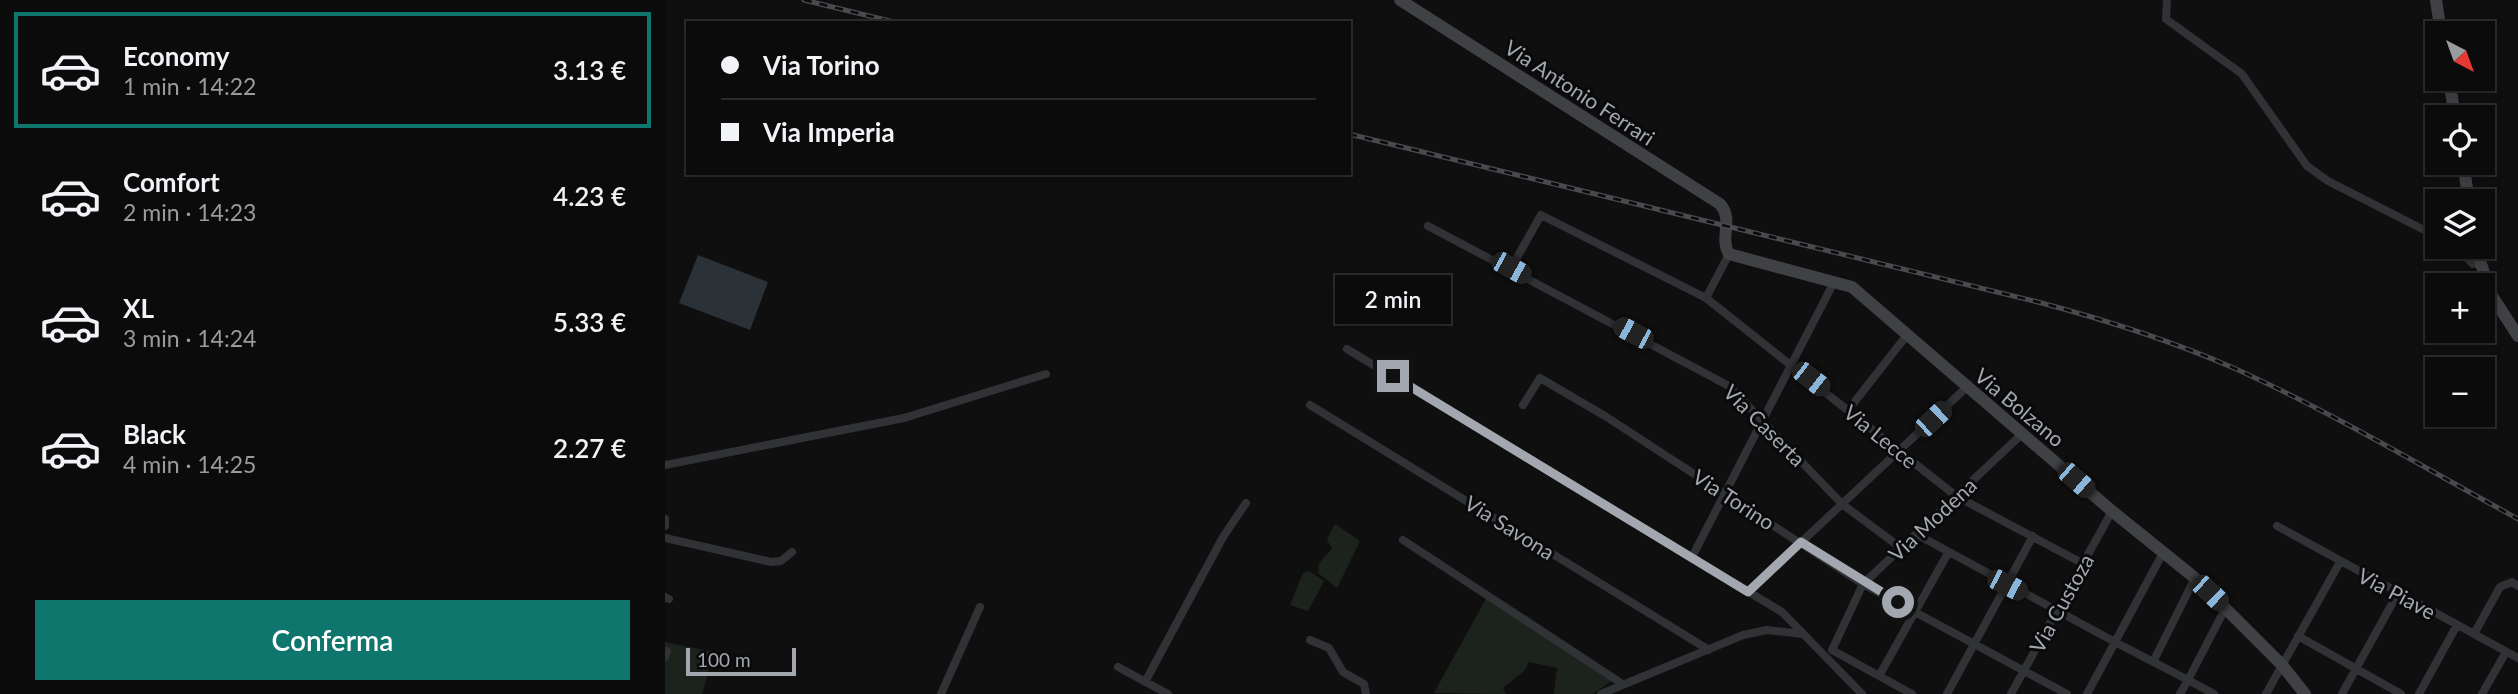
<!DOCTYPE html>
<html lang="it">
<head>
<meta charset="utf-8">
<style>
  body { margin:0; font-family:Lato,sans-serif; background:#141415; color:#f1f3f6; height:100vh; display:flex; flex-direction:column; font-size:26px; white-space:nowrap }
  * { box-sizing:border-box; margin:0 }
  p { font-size:23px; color:#9a9b9d }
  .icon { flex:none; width:38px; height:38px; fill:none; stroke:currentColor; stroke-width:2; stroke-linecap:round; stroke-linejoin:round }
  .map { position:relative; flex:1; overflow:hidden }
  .panel { display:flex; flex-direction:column; background:#0b0b0c; width:665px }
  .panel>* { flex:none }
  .banner { position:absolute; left:21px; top:21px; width:665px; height:154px; border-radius:0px; box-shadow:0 4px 10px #0003,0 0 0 2px #2b2b2d; display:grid; align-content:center; height:154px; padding:0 35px; background:#0b0b0c }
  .needle { width:46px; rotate:139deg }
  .fabs { position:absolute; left:1760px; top:21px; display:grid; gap:14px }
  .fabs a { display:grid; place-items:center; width:70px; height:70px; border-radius:0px; background:#0b0b0c; box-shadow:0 4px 10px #0003,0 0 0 2px #2b2b2d; font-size:35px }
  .scale { position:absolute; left:21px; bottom:18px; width:110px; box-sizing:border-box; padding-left:7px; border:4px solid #a2a7b0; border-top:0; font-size:19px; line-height:24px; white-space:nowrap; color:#a2a7b0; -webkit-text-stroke:5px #0a0a0b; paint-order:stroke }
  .end { position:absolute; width:32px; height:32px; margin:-16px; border:9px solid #a2a7b0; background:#111; box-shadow:0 0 0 4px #111 }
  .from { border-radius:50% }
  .bubble { position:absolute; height:49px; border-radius:0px; background:#0b0b0c; box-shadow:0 4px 10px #0003,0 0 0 2px #2b2b2d; font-size:23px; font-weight:600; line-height:49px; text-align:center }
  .car { position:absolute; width:21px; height:42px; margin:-21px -10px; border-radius:9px; box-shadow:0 0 5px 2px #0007; background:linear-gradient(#222 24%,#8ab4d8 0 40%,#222 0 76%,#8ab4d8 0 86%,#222 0) }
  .banner b { display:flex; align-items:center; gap:24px; height:66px; font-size:26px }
  .banner b+b { border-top:2px solid #2b2b2d }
  .banner i { width:18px; height:18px; background:#f1f3f6 }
  ul { padding:12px 0 0; list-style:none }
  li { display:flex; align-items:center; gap:21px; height:116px; margin:0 14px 10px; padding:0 21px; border:4px solid transparent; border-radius:0px }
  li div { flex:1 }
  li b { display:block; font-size:26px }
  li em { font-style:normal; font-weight:600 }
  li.active { border-color:#0f766e }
  li>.icon { width:63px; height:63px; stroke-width:1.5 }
  .cta { display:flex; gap:14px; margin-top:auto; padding:14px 35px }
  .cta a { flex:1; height:80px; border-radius:0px; background:#0f766e; color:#fff; font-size:28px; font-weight:600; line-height:80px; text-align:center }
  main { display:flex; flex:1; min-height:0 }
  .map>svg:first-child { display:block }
  .green { fill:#1c231c }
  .water { fill:#2a3238 }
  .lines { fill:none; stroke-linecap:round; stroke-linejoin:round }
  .street { stroke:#313235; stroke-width:8 }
  .secondary { stroke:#3f4145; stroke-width:12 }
  .rail-casing { stroke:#484a4e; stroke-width:5 }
  .rail { stroke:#0a0a0b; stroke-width:2.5; stroke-dasharray:8; stroke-linecap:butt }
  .route { stroke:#a2a7b0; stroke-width:9 }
  .labels { text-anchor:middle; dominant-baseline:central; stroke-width:6; stroke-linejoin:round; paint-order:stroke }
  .street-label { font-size:21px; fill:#a2a7b0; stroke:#0a0a0b }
</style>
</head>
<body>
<main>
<section class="panel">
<ul>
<li class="active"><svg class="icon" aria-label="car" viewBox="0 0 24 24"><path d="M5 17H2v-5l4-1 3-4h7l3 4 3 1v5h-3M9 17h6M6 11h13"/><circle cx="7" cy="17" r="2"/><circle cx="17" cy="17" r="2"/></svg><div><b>Economy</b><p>1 min · 14:22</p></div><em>3.13 €</em></li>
<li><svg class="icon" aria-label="car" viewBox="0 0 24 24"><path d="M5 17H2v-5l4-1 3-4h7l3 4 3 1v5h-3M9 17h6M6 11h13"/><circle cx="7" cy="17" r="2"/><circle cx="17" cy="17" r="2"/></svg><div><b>Comfort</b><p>2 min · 14:23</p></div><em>4.23 €</em></li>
<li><svg class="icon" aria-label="car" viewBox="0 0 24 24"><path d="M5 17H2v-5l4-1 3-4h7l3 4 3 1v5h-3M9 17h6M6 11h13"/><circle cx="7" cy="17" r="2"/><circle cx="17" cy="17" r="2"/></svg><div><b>XL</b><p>3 min · 14:24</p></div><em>5.33 €</em></li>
<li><svg class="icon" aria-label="car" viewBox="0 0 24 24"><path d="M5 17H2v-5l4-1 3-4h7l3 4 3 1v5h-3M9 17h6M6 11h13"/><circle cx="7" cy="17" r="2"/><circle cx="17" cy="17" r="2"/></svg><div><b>Black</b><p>4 min · 14:25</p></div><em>2.27 €</em></li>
</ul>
<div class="cta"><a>Conferma</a></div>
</section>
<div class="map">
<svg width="1853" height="694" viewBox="0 0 1853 694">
  <rect width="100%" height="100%" fill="#0f0f10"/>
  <!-- green -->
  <path class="green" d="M 670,524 L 695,541 L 672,588 L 653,573 L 654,563 L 667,549 L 662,539 Z
    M 644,571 L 659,581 L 643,611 L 625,605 L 638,573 Z
    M 822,597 L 946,678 L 946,681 L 928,694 L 889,694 L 892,668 L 864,662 L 860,670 L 838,688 L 841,694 L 769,693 Z
    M 0,642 L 49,652 L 37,694 L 0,694 Z"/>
  <!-- water -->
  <path class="water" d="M 33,255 L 103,282 L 85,330 L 14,303 Z"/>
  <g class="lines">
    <!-- street -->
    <path class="street" d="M 1502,0 L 1501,19 L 1577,74 L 1642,166 L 1663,181 L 1773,237
      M 763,226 L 1064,386 L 1177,504 L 1236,548
      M 1791,247 L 1808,264 L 1814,264
      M 846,268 L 876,215 L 1041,298 L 1291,496 L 1417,563
      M 1041,298 L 1064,254
      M 682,349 L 1117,612 L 1197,694
      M 645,405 L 1044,650
      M 858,405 L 875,378 L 940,416 L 1198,584 L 1402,694
      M 1184,409 L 1242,335
      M 0,465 L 239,418 L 381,374
      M 0,519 L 0,526
      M 1612,526 L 1853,658
      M 1251,534 L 1450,642 L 1499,551
      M 0,538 L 106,562 L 116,561 L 127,552
      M 738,540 L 956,683
      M 1027,557 L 1169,282
      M 1083,592 L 1302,387
      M 0,597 L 4,599
      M 1809,634 L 1835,587 L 1847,582 L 1853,586
      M 1633,636 L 1736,694
      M 645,640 L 664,648 L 678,672 L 699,684 L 701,694
      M 0,657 L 2,651
      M 1488,662 L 1530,578
      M 453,667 L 503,694
      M 1214,676 L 1283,553
      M 480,682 L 558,537 L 581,503
      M 276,694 L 315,607
      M 936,694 L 1078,635 L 1102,630 L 1138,634
      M 1247,694 L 1167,650 L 1198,584 L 1358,433
      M 1282,694 L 1368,536
      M 1346,694 L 1447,511
      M 1422,694 L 1450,642 L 1523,680 L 1515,694
      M 1549,694 L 1523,680 L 1561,607
      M 1601,694 L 1675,562
      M 1677,694 L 1733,593
      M 1754,694 L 1792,625
      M 1817,694 L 1841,652"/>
    <!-- secondary -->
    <path class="secondary" d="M 735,0 L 1055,204 C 1069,220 1054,237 1064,254 L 1187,287 L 1447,511 L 1530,578 L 1617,665 L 1640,694
      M 1771,0 L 1776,33
      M 1784,79 L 1790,117
      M 1798,163 L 1804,201
      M 1811,247 L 1825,293 L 1853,336"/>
    <defs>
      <path id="rail" d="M 139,0 L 233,23
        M 684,134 L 1369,301 C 1438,319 1505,340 1571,369 C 1668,413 1760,468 1853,519"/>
    </defs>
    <!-- rail casing -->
    <use href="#rail" class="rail-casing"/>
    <!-- rail -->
    <use href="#rail" class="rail"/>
  </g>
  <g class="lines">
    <!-- route -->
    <path class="route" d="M 728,376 L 1083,592 L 1136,542 L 1233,602"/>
  </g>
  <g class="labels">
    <!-- street labels -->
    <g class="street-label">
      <text transform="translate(915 92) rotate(33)">Via Antonio Ferrari</text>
      <text transform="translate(1355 407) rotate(40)">Via Bolzano</text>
      <text transform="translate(1100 425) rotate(45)">Via Caserta</text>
      <text transform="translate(1216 436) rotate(39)">Via Lecce</text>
      <text transform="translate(1069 499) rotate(33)">Via Torino</text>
      <text transform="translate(1267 519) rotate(-43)">Via Modena</text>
      <text transform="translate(845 527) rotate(32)">Via Savona</text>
      <text transform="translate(1732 593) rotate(28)">Via Piave</text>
      <text transform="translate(1396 603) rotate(-61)">Via Custoza</text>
    </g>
  </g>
</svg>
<div class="fabs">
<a><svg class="needle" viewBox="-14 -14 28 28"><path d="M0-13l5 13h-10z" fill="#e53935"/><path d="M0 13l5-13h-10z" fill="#9a9b9d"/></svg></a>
<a><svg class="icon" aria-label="locate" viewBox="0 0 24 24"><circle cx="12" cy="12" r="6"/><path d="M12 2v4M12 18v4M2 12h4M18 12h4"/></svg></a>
<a><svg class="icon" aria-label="layers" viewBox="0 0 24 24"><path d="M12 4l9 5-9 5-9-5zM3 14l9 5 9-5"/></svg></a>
<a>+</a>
<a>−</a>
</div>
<div class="scale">100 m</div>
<i class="end from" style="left:1233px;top:602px"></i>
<i class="end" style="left:728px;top:376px"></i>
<div class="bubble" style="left:670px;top:275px;width:116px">2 min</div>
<i class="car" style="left:846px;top:268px;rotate:119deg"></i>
<i class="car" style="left:968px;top:333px;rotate:298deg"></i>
<i class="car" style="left:1146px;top:379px;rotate:128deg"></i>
<i class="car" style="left:1268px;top:419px;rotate:47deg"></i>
<i class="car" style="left:1411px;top:480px;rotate:131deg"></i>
<i class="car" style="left:1342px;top:585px;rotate:117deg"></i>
<i class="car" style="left:1545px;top:593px;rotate:133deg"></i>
<div class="banner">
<b><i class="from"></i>Via Torino</b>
<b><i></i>Via Imperia</b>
</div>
</div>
</main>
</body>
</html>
